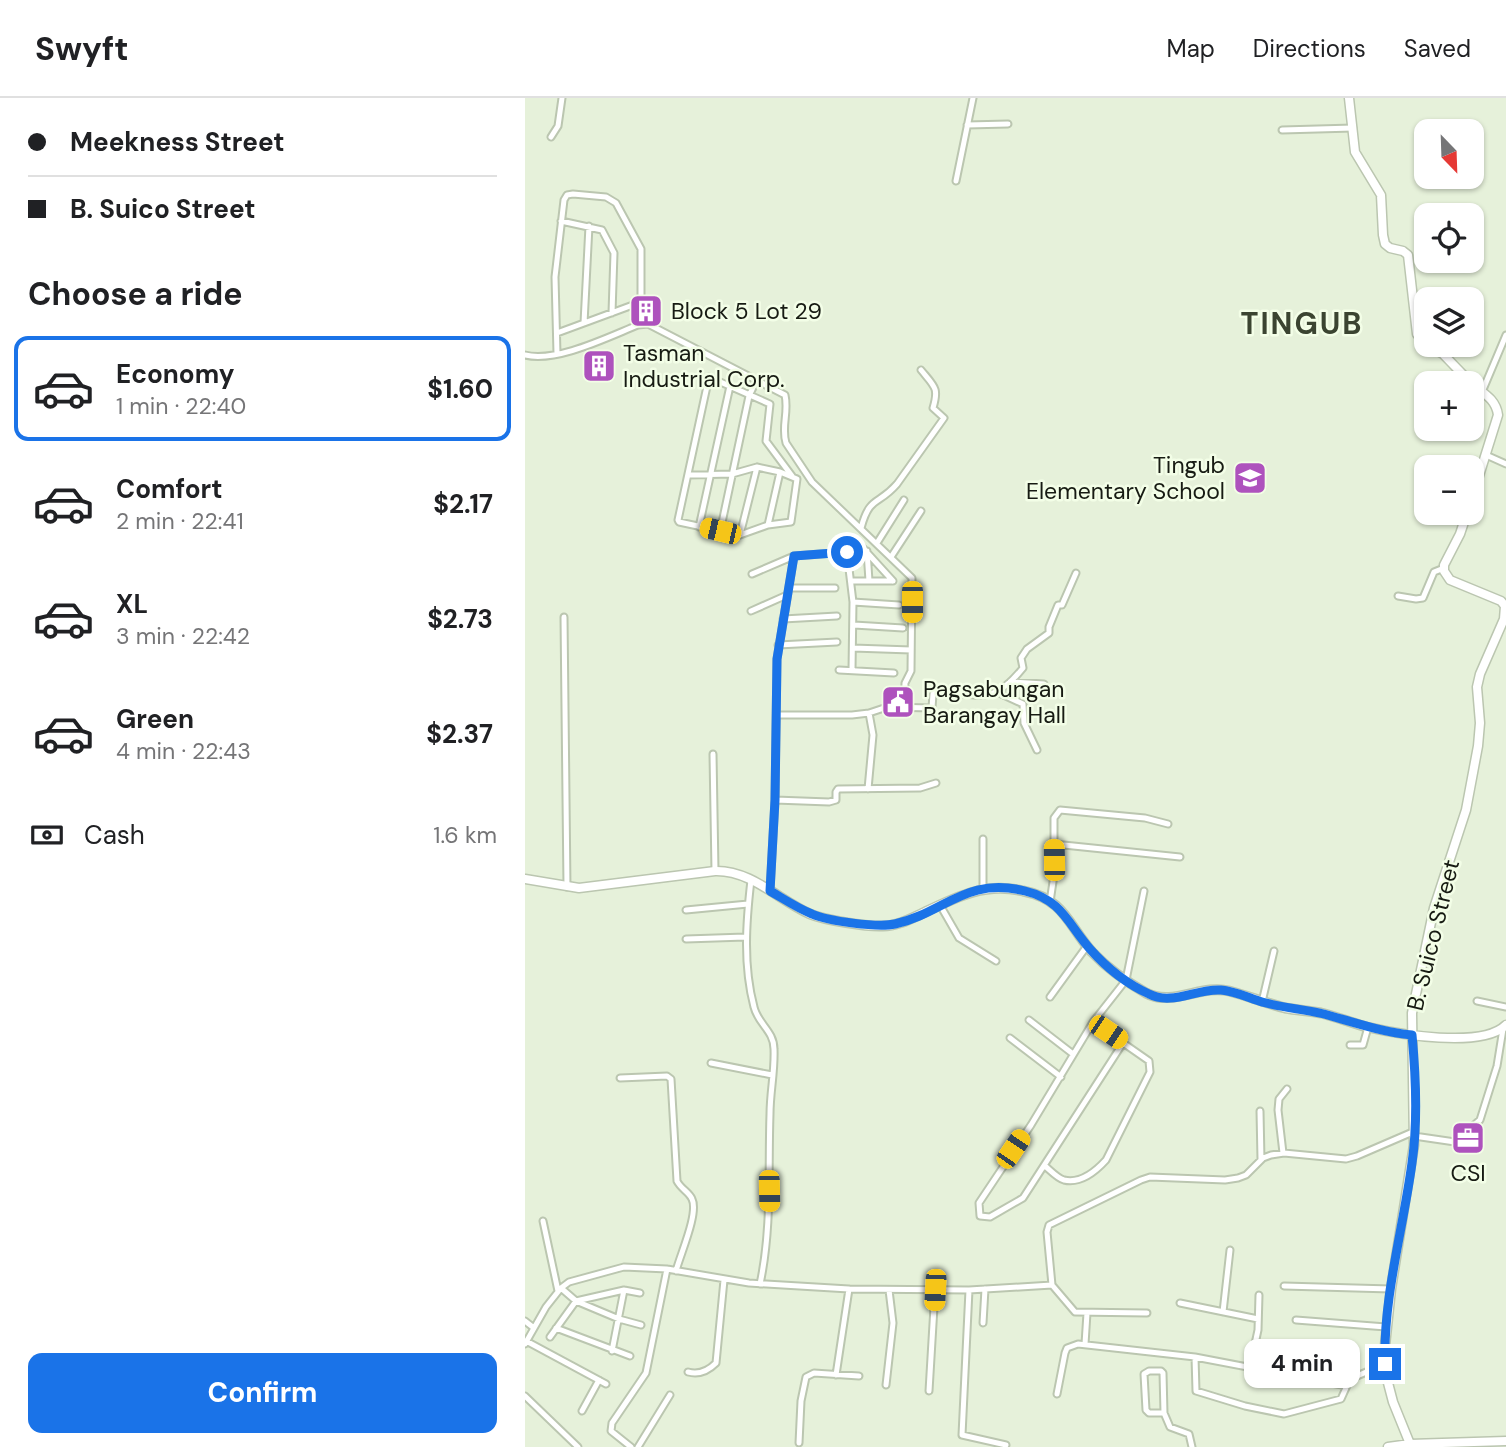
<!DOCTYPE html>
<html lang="en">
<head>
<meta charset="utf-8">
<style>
  body { margin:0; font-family:"DM Sans",sans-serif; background:#f6f6f6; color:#202124; height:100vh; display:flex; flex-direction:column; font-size:26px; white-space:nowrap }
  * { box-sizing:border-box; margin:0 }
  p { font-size:23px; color:#757577 }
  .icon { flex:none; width:38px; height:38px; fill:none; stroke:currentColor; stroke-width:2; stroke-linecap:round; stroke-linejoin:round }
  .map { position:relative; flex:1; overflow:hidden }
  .drawer { display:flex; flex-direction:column; background:#fff; width:525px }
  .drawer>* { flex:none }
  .banner { display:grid; align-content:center; height:154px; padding:0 28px; background:#fff }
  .needle { width:46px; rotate:157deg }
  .fabs { position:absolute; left:889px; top:21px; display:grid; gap:14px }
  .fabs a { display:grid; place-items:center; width:70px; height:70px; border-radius:14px; background:#fff; box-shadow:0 2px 5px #0004; font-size:35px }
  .end { position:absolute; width:32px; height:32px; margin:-16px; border:9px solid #1a73e8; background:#fff; box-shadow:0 0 0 4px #fff }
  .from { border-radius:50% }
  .bubble { position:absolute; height:49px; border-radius:14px; background:#fff; box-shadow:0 2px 5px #0004; font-size:23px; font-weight:700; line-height:49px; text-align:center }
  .car { position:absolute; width:21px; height:42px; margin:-21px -10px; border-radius:9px; box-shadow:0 0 5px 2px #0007; background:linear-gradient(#f5c518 24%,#345 0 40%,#f5c518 0 76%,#345 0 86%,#f5c518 0) }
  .banner b { display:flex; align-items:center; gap:24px; height:66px; font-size:26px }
  .banner b+b { border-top:2px solid #e0e0e0 }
  .banner i { width:18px; height:18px; background:#202124 }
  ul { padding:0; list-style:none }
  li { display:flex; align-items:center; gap:21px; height:105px; margin:0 14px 10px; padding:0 14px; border:4px solid transparent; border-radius:14px }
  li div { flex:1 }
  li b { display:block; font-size:26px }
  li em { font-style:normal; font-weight:700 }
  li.current { border-color:#1a73e8 }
  li>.icon { width:63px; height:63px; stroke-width:1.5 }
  h2 { padding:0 28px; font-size:32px; line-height:84px }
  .pay { display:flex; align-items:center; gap:18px; height:77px; padding:0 28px; font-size:26px }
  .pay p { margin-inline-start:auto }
  .cta { display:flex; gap:14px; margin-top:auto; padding:14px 28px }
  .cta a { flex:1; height:80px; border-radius:14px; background:#1a73e8; color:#fff; font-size:28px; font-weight:700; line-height:80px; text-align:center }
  header { display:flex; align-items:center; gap:42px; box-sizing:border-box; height:98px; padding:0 35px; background:#fff; border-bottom:2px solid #e0e0e0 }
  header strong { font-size:33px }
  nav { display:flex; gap:38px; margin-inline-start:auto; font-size:24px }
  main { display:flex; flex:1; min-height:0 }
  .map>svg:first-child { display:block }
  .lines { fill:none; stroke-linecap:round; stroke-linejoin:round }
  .street-casing { stroke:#bbc6b0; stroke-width:9 }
  .secondary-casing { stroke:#bbc6b0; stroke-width:11 }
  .street { stroke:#fff; stroke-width:5 }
  .secondary { stroke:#fff; stroke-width:8 }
  .route { stroke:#1a73e8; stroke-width:9 }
  .labels { text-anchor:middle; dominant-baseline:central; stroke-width:5; stroke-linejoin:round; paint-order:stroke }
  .poi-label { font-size:23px; fill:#171b13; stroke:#f3fee7; text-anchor:start }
  .street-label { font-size:23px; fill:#171b13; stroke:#f3fee7 }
  .district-label { font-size:30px; font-weight:bold; letter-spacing:2px; fill:#3b4431; stroke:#f3fee7 }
</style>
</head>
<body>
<header>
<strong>Swyft</strong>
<nav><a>Map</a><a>Directions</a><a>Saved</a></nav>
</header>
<main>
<section class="drawer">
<div class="banner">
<b><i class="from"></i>Meekness Street</b>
<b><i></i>B. Suico Street</b>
</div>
<h2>Choose a ride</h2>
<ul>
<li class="current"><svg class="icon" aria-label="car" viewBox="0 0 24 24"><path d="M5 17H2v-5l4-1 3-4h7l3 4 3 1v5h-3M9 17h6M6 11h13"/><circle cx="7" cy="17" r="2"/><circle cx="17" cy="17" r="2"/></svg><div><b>Economy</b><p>1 min · 22:40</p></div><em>$1.60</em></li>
<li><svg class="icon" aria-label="car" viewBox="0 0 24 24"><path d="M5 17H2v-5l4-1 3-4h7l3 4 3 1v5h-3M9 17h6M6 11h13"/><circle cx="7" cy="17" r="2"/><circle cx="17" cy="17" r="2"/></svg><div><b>Comfort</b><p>2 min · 22:41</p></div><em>$2.17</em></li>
<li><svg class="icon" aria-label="car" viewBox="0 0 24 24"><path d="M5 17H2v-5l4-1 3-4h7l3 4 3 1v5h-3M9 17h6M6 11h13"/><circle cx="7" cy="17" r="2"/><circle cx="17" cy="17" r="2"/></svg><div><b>XL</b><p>3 min · 22:42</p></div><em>$2.73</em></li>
<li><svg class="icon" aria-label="car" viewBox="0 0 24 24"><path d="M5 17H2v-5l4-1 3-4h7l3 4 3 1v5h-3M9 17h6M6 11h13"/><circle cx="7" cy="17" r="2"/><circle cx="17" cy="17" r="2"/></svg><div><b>Green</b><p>4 min · 22:43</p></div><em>$2.37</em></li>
</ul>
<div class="pay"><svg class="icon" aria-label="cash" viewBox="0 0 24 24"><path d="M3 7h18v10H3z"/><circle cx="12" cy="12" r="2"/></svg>Cash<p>1.6 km</p></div>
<div class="cta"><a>Confirm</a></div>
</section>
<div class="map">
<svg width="981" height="1349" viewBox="0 0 981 1349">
  <rect width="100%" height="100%" fill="#e6f1da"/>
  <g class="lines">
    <defs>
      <path id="street" d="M 442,27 L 483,26
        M 757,32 L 828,30
        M 26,39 L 33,28 L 37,0
        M 431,83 L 448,0
        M 36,123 L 77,132 L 89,155 L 87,215
        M 59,225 L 64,128
        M 32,235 L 116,204 L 116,151 L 91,105 L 81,99 L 48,96 L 42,97 L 39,102 L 30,179 L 32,256
        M 0,257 C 31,265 83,239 113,227 L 123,226 L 260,297 C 264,314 256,329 261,345 L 287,384 L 387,480 L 386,573 L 380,585 L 379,609
        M 957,294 L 981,237
        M 961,357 L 981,366
        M 163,377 L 207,376 L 232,369 L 255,374 L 272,381 L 266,424 L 243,427 L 215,437 L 154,424 L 153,422 L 184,279 L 245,306 L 241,343 L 267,378
        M 243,427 L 255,374
        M 174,429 L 205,288
        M 336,430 C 345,397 353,408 372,386 L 419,320 L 408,310 C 414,290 410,289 396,272
        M 195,434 L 224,298 L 231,283
        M 215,437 L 232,369
        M 352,445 L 379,402
        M 342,453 L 344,483
        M 366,459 L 396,413
        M 227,476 L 269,458 L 322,454
        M 326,483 L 368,483
        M 264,490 L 310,490
        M 873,498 L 891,501 L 898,500 L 909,474 L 919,470
        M 328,504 L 374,507
        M 226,513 L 262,497
        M 39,519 L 42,789
        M 258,521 L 312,518
        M 329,527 L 378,530
        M 253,547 L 312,544
        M 328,550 L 386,552
        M 314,572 L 369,575
        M 327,572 L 328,504 L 321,446 L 337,449 L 368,483
        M 485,584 L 519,586
        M 474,595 L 498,606 L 499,625 L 512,652
        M 252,617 L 327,617 L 344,615 L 362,609 L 407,610 L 408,596 L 414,593 C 457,597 468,607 498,570 L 496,560 L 502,551 L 524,535 L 524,529 L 533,507 L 537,507 L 551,475
        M 188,656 L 190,773
        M 343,691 L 348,637 L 344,615
        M 250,702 L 304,704 L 311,702 L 311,694 L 313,691 L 395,690 L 411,685
        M 458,741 L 458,790
        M 529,746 L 655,759
        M 226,782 C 221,825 218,867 229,909 C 233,926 249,933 249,951 C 250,973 245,994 245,1016 C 243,1073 247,1130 235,1186
        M 245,793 L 250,702 L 252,561 L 269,458
        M 525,804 L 529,777 L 529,720 L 535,712 L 620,720 L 643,726
        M 415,807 L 434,840 L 471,863
        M 161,812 L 223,806
        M 161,841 L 220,839
        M 525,899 L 562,848
        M 952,903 L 981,909
        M 737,904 L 749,853
        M 504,922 L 548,956
        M 485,940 L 536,979
        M 598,945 L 498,1100 L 465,1119 L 455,1118 L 454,1105 L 506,1027 L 568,924 L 601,882 L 619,793
        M 825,947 L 838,947 L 843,929
        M 186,965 L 247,977
        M 95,980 L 142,978 L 146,981 L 152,1083 C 156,1091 164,1094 167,1101 C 174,1115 155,1157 151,1173
        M 735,1013 L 736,1062
        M 889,1038 L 930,1044 L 955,1022 L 972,968 L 978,931
        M 758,1055 L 753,1012 L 754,1001 L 762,991
        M 520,1068 C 525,1072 532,1080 539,1082 C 556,1086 571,1073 581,1062 L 625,974 L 624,963 L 568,924
        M 18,1123 L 33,1193
        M 759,1188 L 866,1191
        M 36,1190 L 51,1203 L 99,1192 L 115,1195
        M 444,1192 L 437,1337 L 481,1347
        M 655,1205 L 733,1221
        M 698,1214 L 705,1152
        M 622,1215 L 550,1214 L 527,1187 L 522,1134 L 524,1127 L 616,1082 L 625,1079 L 700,1082 L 713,1080 L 721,1077 L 738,1060 L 746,1057 L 759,1055 L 821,1061 L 832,1058 L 890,1033
        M 771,1222 L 861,1229
        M 0,1223 L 9,1230
        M 458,1225 L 460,1191
        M 31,1230 L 105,1258
        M 25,1239 L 51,1203 L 94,1221 L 116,1227
        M 1,1243 L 81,1286
        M 0,1246 L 21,1209 L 36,1190 L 44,1184 L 99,1169 L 142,1171 L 224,1185 L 324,1191 L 444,1192 L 527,1187
        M 560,1246 L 562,1215
        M 87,1253 L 99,1192
        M 670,1259 L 671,1293 L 720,1308 L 759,1316 L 816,1301 L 825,1281 L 860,1266
        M 725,1269 L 733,1232 L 734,1197
        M 163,1274 C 174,1277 183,1273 191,1265 L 199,1182
        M 311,1277 L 324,1191
        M 361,1287 L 368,1225 L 364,1192
        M 404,1293 L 410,1192
        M 532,1296 L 540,1255 L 542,1250 L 553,1246 L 670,1259 L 822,1288
        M 0,1298 L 53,1349
        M 57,1313 L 74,1282
        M 639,1315 L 624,1315 L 621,1312 L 619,1276 L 624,1273 L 636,1273 L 638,1275 L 639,1315 L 645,1329 L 664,1336 L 667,1349
        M 274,1345 L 276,1303 L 281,1279 L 289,1275 L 334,1278
        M 106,1349 L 86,1333 L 87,1325 L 121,1275 L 142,1171
        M 113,1349 L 145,1297"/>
      <path id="secondary" d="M 824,0 L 830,54 L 856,97 L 858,137 L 860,146 L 865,150 L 878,153 L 883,157 L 892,236 L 901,246
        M 902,247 L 918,256 L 946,285
        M 947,286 C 958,295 971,301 973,317 L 947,400
        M 0,781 L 54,790 L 190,773 C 226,772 254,802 285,816 C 299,822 343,829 358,828 C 372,828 385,821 398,815 C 431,799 460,784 498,793 C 540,801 543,827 567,854 C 582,870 602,884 621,895 C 648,909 676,886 704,893 C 723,898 741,905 760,910 C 772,912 784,913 796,915 C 812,919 827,925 842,929 C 873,936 957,951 981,927
        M 885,1346 L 868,1304 L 862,1281 L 859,1257 L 866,1191 L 889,1047 L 887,915 L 909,810 L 941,712 L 953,648 L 955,625 L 952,589 L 955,576 L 979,521 L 980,508 L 976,503 L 925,482 L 919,473 L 919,467 L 935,436 L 942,415
        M 863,1349 L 885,1346 L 981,1343"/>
    </defs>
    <!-- street casing -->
    <use href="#street" class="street-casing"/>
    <!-- secondary casing -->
    <use href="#secondary" class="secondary-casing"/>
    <!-- street -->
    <use href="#street" class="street"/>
    <!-- secondary -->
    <use href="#secondary" class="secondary"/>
  </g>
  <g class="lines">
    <!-- route -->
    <path class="route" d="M 322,454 L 269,458 L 252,561 L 250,702 L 245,793 C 259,801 272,810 287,816 C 303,823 353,830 370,826 C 419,815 441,778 500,793 C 537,802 543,826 565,851 C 581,869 602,886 624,896 C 647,908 672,890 696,892 C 710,893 724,900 737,904 C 758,910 779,911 799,916 C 828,924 857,934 887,937 C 891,979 893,1024 887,1065 C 878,1132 858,1199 860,1266"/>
  </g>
  <!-- icons -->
  <defs>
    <symbol id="building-square" viewBox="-11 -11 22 22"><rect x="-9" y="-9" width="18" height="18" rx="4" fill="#ae52bd" stroke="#f3fee7"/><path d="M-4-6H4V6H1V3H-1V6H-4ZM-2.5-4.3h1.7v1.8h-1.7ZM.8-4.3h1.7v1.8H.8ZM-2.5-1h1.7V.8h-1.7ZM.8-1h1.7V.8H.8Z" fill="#fff"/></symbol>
    <symbol id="school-square" viewBox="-11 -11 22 22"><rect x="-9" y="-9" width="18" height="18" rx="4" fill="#ae52bd" stroke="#f3fee7"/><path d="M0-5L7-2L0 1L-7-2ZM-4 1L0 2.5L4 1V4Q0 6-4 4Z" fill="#fff"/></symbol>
    <symbol id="civic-square" viewBox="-11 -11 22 22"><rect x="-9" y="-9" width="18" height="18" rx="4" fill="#ae52bd" stroke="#f3fee7"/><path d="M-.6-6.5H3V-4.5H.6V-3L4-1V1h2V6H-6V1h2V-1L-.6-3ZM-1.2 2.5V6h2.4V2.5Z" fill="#fff"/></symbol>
    <symbol id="office-square" viewBox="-11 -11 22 22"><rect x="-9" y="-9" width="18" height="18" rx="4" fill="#ae52bd" stroke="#f3fee7"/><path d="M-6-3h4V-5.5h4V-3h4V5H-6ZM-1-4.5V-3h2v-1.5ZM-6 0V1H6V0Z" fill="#fff"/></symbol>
  </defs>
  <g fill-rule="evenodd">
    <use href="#building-square" x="102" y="194" width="38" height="38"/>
    <use href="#building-square" x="55" y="249" width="38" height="38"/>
    <use href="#school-square" x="706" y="361" width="38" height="38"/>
    <use href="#civic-square" x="354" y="585" width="38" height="38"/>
    <use href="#office-square" x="924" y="1021" width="38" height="38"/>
  </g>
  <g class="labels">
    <!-- poi labels -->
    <g class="poi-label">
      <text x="146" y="213">Block 5 Lot 29</text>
      <text x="98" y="255">Tasman<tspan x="98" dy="26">Industrial Corp.</tspan></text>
      <text x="700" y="367" text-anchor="end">Tingub<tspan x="700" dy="26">Elementary School</tspan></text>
      <text x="398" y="591">Pagsabungan<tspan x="398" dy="26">Barangay Hall</tspan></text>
      <text x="943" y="1075" text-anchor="middle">CSI</text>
    </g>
    <!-- street labels -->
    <g class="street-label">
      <text transform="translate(908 837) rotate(-76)">B. Suico Street</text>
    </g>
    <!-- district labels -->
    <g class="district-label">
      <text x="777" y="225">TINGUB</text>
    </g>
  </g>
</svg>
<div class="fabs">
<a><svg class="needle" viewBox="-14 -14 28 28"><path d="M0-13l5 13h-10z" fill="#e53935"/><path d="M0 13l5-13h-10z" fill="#757577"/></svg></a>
<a><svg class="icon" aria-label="locate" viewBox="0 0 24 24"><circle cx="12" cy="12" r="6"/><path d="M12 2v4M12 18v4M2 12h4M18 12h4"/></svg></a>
<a><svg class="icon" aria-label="layers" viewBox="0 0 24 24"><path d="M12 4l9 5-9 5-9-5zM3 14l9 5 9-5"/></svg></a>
<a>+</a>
<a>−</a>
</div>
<i class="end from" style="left:322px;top:454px"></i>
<i class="end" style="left:860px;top:1266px"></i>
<div class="bubble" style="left:719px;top:1241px;width:116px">4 min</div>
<i class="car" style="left:195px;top:433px;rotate:283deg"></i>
<i class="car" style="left:387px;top:504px;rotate:180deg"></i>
<i class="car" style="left:529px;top:762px;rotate:359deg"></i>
<i class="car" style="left:583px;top:934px;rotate:124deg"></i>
<i class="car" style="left:488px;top:1051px;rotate:34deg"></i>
<i class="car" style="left:244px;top:1093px;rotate:179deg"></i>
<i class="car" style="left:410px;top:1192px;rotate:183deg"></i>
</div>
</main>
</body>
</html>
